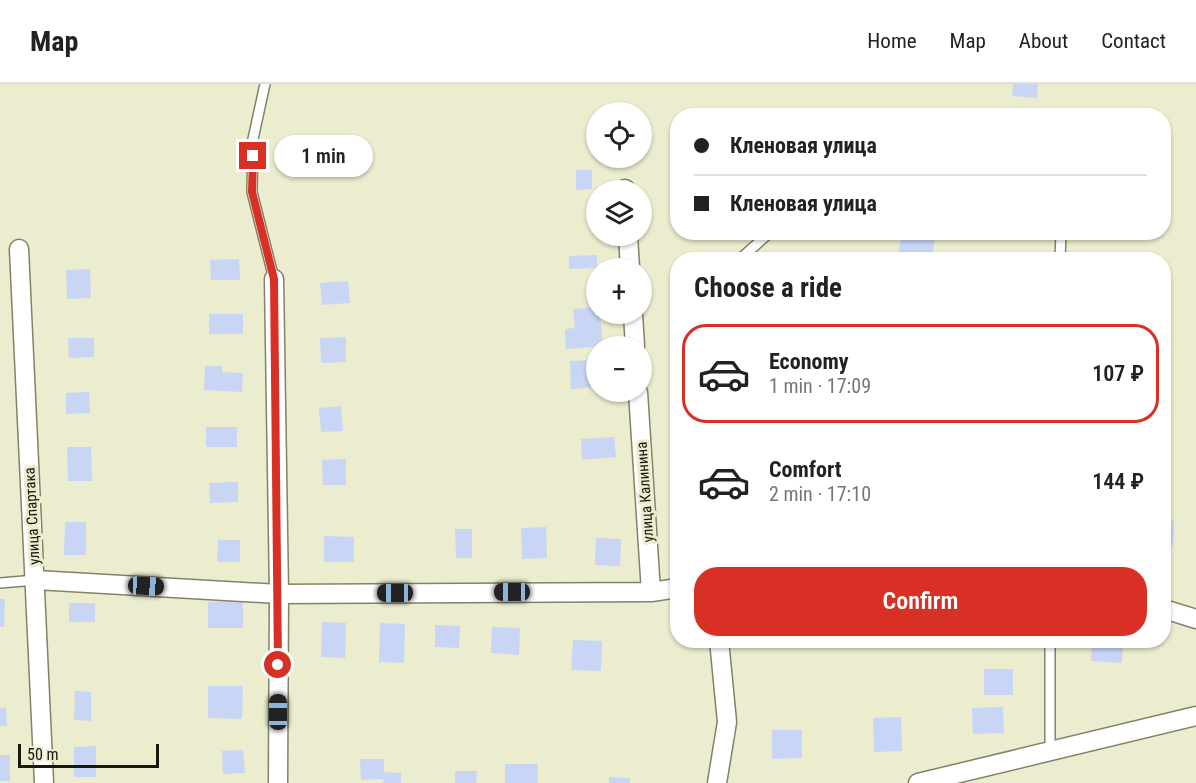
<!DOCTYPE html>
<html lang="en">
<head>
<meta charset="utf-8">
<style>
  body { margin:0; font-family:"Roboto Condensed",sans-serif; background:#f6f6f6; color:#222; height:100vh; display:flex; flex-direction:column; font-size:22px; white-space:nowrap }
  * { box-sizing:border-box; margin:0 }
  p { font-size:20px; color:#767676 }
  .icon { flex:none; width:33px; height:33px; fill:none; stroke:currentColor; stroke-width:2; stroke-linecap:round; stroke-linejoin:round }
  .map { position:relative; flex:1; overflow:hidden }
  .sheet { position:absolute; left:670px; top:168px; width:501px; height:396px; display:flex; flex-direction:column; background:#fff; border-radius:24px; box-shadow:0 2px 4px #0004 }
  .sheet>* { flex:none }
  .banner { position:absolute; left:670px; top:24px; width:501px; height:132px; border-radius:24px; box-shadow:0 2px 4px #0004; display:grid; align-content:center; height:132px; padding:0 24px; background:#fff }
  .fabs { position:absolute; left:586px; top:18px; display:grid; gap:12px }
  .fabs a { display:grid; place-items:center; width:66px; height:66px; border-radius:50%; background:#fff; box-shadow:0 2px 4px #0004; font-size:30px }
  .scale { position:absolute; left:18px; bottom:15px; width:141px; box-sizing:border-box; padding-left:6px; border:3px solid #19180e; border-top:0; font-size:16px; line-height:21px; white-space:nowrap; color:#19180e; -webkit-text-stroke:4px #ececcf; paint-order:stroke }
  .end { position:absolute; width:27px; height:27px; margin:-14px; border:8px solid #d93025; background:#fff; box-shadow:0 0 0 3px #fff }
  .from { border-radius:50% }
  .bubble { position:absolute; height:42px; border-radius:21px; background:#fff; box-shadow:0 2px 4px #0004; font-size:20px; font-weight:600; line-height:42px; text-align:center }
  .car { position:absolute; width:18px; height:36px; margin:-18px -9px; border-radius:8px; box-shadow:0 0 4px 2px #0007; background:linear-gradient(#222 24%,#8ab4d8 0 40%,#222 0 76%,#8ab4d8 0 86%,#222 0) }
  .banner b { display:flex; align-items:center; gap:21px; height:57px; font-size:22px }
  .banner b+b { border-top:2px solid #e0e0e0 }
  .banner i { width:15px; height:15px; background:#222 }
  ul { padding:0; list-style:none }
  li { display:flex; align-items:center; gap:18px; height:99px; margin:0 12px 9px; padding:0 12px; border:3px solid transparent; border-radius:24px }
  li div { flex:1 }
  li b { display:block; font-size:22px }
  li em { font-style:normal; font-weight:600 }
  li.current { border-color:#d93025 }
  li>.icon { width:54px; height:54px; stroke-width:1.5 }
  h2 { padding:0 24px; font-size:27px; line-height:72px }
  .action { display:flex; gap:12px; margin-top:auto; padding:12px 24px }
  .action a { flex:1; height:69px; border-radius:24px; background:#d93025; color:#fff; font-size:24px; font-weight:600; line-height:69px; text-align:center }
  header { display:flex; align-items:center; gap:36px; box-sizing:border-box; height:84px; padding:0 30px; background:#fff; border-bottom:2px solid #e0e0e0 }
  header strong { font-size:28px }
  nav { display:flex; gap:33px; margin-inline-start:auto; font-size:21px }
  .map>svg:first-child { display:block }
  .building { fill:#c8d5f5 }
  .lines { fill:none; stroke-linecap:round; stroke-linejoin:round }
  .service-casing { stroke:#838268; stroke-width:12 }
  .minor-casing { stroke:#838268; stroke-width:21 }
  .service { stroke:#fff; stroke-width:9 }
  .minor { stroke:#fff; stroke-width:18 }
  .route { stroke:#d93025; stroke-width:8 }
  .labels { text-anchor:middle; dominant-baseline:central; stroke-width:6; stroke-linejoin:round; paint-order:stroke }
  .street-label { font-size:15px; fill:#19180e; stroke:#ececcf }
</style>
</head>
<body>
<header>
<strong>Map</strong>
<nav><a>Home</a><a>Map</a><a>About</a><a>Contact</a></nav>
</header>
<div class="map">
<svg width="1196" height="699" viewBox="0 0 1196 699">
  <rect width="100%" height="100%" fill="#ececcf"/>
  <!-- building -->
  <path class="building" d="M 1013,0 L 1038,0 L 1037,14 L 1012,12 Z
    M 576,86 L 592,86 L 592,105 L 576,106 Z
    M 902,148 L 935,152 L 932,173 L 899,168 Z
    M 597,171 L 597,184 L 569,185 L 569,172 Z
    M 239,175 L 240,196 L 211,196 L 210,176 Z
    M 90,185 L 91,214 L 67,215 L 66,186 Z
    M 348,197 L 350,219 L 322,221 L 320,199 Z
    M 597,223 L 597,230 L 600,230 L 603,262 L 566,265 L 565,245 L 575,244 L 573,225 Z
    M 209,230 L 243,230 L 243,250 L 209,250 Z
    M 346,253 L 346,278 L 321,279 L 320,254 Z
    M 68,254 L 94,254 L 94,273 L 69,274 Z
    M 597,276 L 597,303 L 571,305 L 570,277 Z
    M 205,282 L 222,282 L 222,288 L 243,289 L 242,308 L 204,306 Z
    M 89,308 L 90,329 L 66,330 L 66,309 Z
    M 341,322 L 343,347 L 321,348 L 319,324 Z
    M 206,343 L 237,343 L 237,363 L 206,363 Z
    M 614,353 L 616,373 L 582,376 L 581,355 Z
    M 67,363 L 91,363 L 92,397 L 68,397 Z
    M 346,375 L 346,401 L 323,401 L 322,376 Z
    M 238,398 L 238,418 L 210,419 L 209,399 Z
    M 1164,436 L 1174,437 L 1173,461 L 1164,461 Z
    M 65,438 L 86,438 L 86,471 L 64,471 Z
    M 546,443 L 547,474 L 522,475 L 521,444 Z
    M 455,445 L 472,445 L 472,474 L 456,474 Z
    M 324,452 L 354,453 L 354,478 L 324,478 Z
    M 596,454 L 621,455 L 620,482 L 595,481 Z
    M 218,456 L 240,456 L 240,478 L 217,478 Z
    M 0,515 L 5,515 L 4,543 L 0,543 Z
    M 243,517 L 243,544 L 208,544 L 208,518 Z
    M 69,519 L 95,519 L 95,538 L 69,538 Z
    M 322,538 L 346,539 L 345,574 L 321,573 Z
    M 380,539 L 405,540 L 404,579 L 379,578 Z
    M 435,541 L 460,542 L 459,564 L 435,563 Z
    M 492,543 L 520,544 L 519,571 L 491,569 Z
    M 573,556 L 602,557 L 601,587 L 571,586 Z
    M 837,556 L 862,556 L 862,564 L 837,564 Z
    M 1092,556 L 1123,556 L 1122,579 L 1091,577 Z
    M 984,585 L 1013,585 L 1013,611 L 984,611 Z
    M 208,602 L 243,602 L 242,635 L 208,634 Z
    M 75,607 L 91,608 L 91,637 L 74,636 Z
    M 1003,623 L 1004,649 L 973,650 L 972,624 Z
    M 0,624 L 6,624 L 7,642 L 0,642 Z
    M 901,633 L 902,667 L 874,668 L 873,634 Z
    M 772,646 L 802,646 L 802,674 L 772,675 Z
    M 96,662 L 96,693 L 74,693 L 74,663 Z
    M 243,666 L 245,689 L 223,690 L 222,667 Z
    M 0,671 L 10,671 L 10,697 L 0,697 Z
    M 360,675 L 384,675 L 384,688 L 401,689 L 401,699 L 383,699 L 384,695 L 361,696 Z
    M 505,680 L 538,680 L 538,699 L 505,699 Z
    M 455,687 L 477,687 L 476,699 L 455,699 Z
    M 609,693 L 630,694 L 630,699 L 609,699 Z"/>
  <g class="lines">
    <defs>
      <path id="service" d="M 265,0 L 253,55 L 252,108 L 274,195
        M 739,176 L 768,150 L 773,148
        M 1060,176 L 1061,148
        M 0,499 L 36,496
        M 1050,556 L 1050,668"/>
      <path id="minor" d="M 625,105 L 625,106
        M 628,152 L 630,184
        M 19,165 L 44,699
        M 274,195 L 279,510 L 278,699
        M 633,230 L 635,262
        M 638,308 L 651,508
        M 36,496 L 279,510 L 651,508 L 678,504
        M 1164,525 L 1196,535
        M 717,699 L 727,638 L 719,556
        M 918,699 L 1196,632"/>
    </defs>
    <!-- service casing -->
    <use href="#service" class="service-casing"/>
    <!-- minor casing -->
    <use href="#minor" class="minor-casing"/>
    <!-- service -->
    <use href="#service" class="service"/>
    <!-- minor -->
    <use href="#minor" class="minor"/>
  </g>
  <g class="lines">
    <!-- route -->
    <path class="route" d="M 253,72 L 252,108 L 274,195 L 278,581"/>
  </g>
  <g class="labels">
    <!-- street labels -->
    <g class="street-label">
      <text transform="translate(645 408) rotate(-94)">улица Калинина</text>
      <text transform="translate(32 432) rotate(-93)">улица Спартака</text>
    </g>
  </g>
</svg>
<div class="fabs">
<a><svg class="icon" aria-label="locate" viewBox="0 0 24 24"><circle cx="12" cy="12" r="6"/><path d="M12 2v4M12 18v4M2 12h4M18 12h4"/></svg></a>
<a><svg class="icon" aria-label="layers" viewBox="0 0 24 24"><path d="M12 4l9 5-9 5-9-5zM3 14l9 5 9-5"/></svg></a>
<a>+</a>
<a>−</a>
</div>
<div class="scale">50 m</div>
<i class="end from" style="left:278px;top:581px"></i>
<i class="end" style="left:253px;top:72px"></i>
<div class="bubble" style="left:274px;top:51px;width:99px">1 min</div>
<i class="car" style="left:146px;top:502px;rotate:93deg"></i>
<i class="car" style="left:512px;top:508px;rotate:270deg"></i>
<i class="car" style="left:395px;top:509px;rotate:270deg"></i>
<i class="car" style="left:278px;top:628px;rotate:0deg"></i>
<div class="banner">
<b><i class="from"></i>Кленовая улица</b>
<b><i></i>Кленовая улица</b>
</div>
<section class="sheet">
<h2>Choose a ride</h2>
<ul>
<li class="current"><svg class="icon" aria-label="car" viewBox="0 0 24 24"><path d="M5 17H2v-5l4-1 3-4h7l3 4 3 1v5h-3M9 17h6M6 11h13"/><circle cx="7" cy="17" r="2"/><circle cx="17" cy="17" r="2"/></svg><div><b>Economy</b><p>1 min · 17:09</p></div><em>107 ₽</em></li>
<li><svg class="icon" aria-label="car" viewBox="0 0 24 24"><path d="M5 17H2v-5l4-1 3-4h7l3 4 3 1v5h-3M9 17h6M6 11h13"/><circle cx="7" cy="17" r="2"/><circle cx="17" cy="17" r="2"/></svg><div><b>Comfort</b><p>2 min · 17:10</p></div><em>144 ₽</em></li>
</ul>
<div class="action"><a>Confirm</a></div>
</section>
</div>
</body>
</html>
